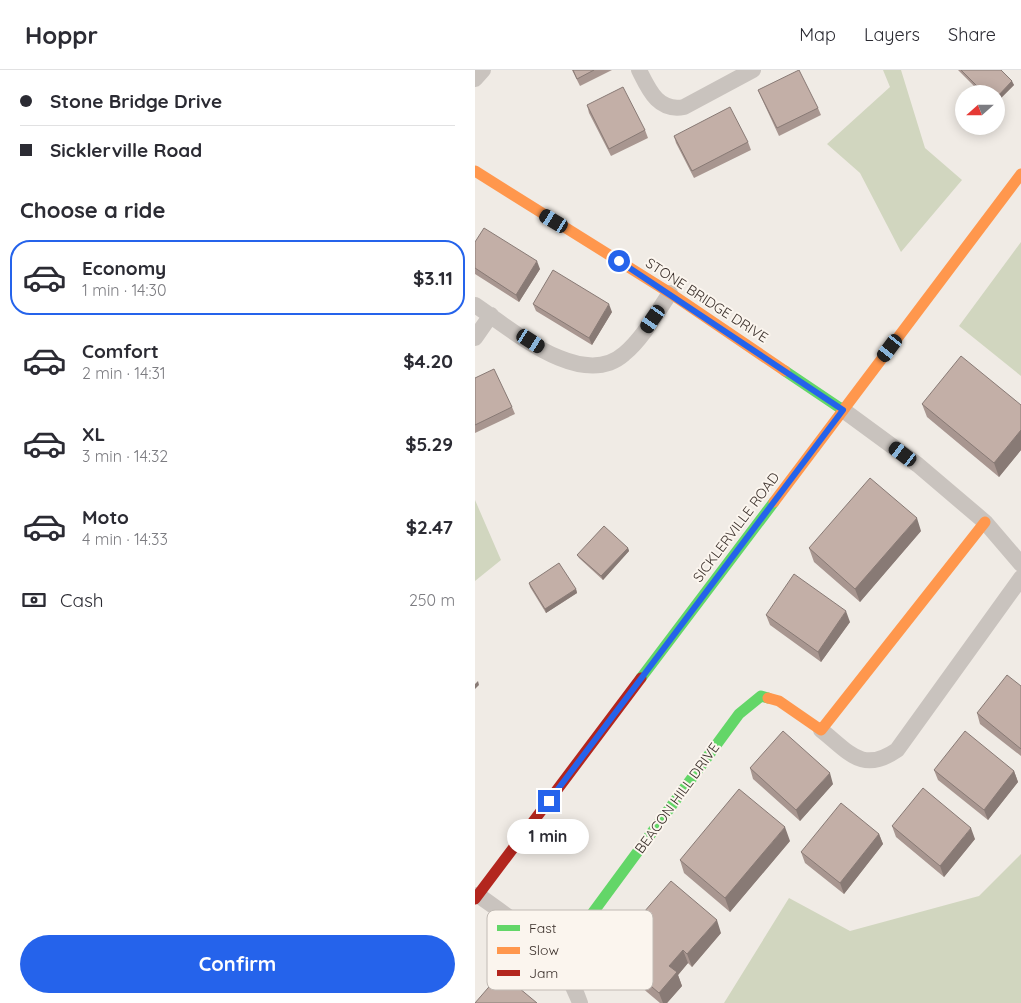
<!DOCTYPE html>
<html lang="en">
<head>
<meta charset="utf-8">
<style>
  body { margin:0; font-family:Quicksand,sans-serif; background:#f2f2f3; color:#2b2b33; height:100vh; display:flex; flex-direction:column; font-size:19px; white-space:nowrap }
  * { box-sizing:border-box; margin:0 }
  p { font-size:16px; color:#7c7c81 }
  .icon { flex:none; width:28px; height:28px; fill:none; stroke:currentColor; stroke-width:2; stroke-linecap:round; stroke-linejoin:round }
  .map { position:relative; flex:1; overflow:hidden }
  .drawer { display:flex; flex-direction:column; background:#fff; width:475px }
  .drawer>* { flex:none }
  .top-card { display:grid; align-content:center; height:110px; padding:0 20px; background:#fff }
  .needle { width:32px; rotate:249deg }
  .controls { position:absolute; left:480px; top:15px; display:grid; gap:10px }
  .controls a { display:grid; place-items:center; width:50px; height:50px; border-radius:50%; background:#fff; box-shadow:0 2px 12px #0003; font-size:25px }
  .end { position:absolute; width:22px; height:22px; margin:-11px; border:6px solid #2563eb; background:#fff; box-shadow:0 0 0 2px #fff }
  .from { border-radius:50% }
  .bubble { position:absolute; height:35px; border-radius:18px; background:#fff; box-shadow:0 2px 12px #0003; font-size:16px; font-weight:800; line-height:35px; text-align:center }
  .car { position:absolute; width:15px; height:30px; margin:-15px -8px; border-radius:6px; box-shadow:0 0 4px 1px #0007; background:linear-gradient(#222 24%,#8ab4d8 0 40%,#222 0 76%,#8ab4d8 0 86%,#222 0) }
  .top-card b { display:flex; align-items:center; gap:18px; height:48px; font-size:19px }
  .top-card b+b { border-top:1px solid #e1e1e2 }
  .top-card i { width:12px; height:12px; background:#2b2b33 }
  ul { padding:0; list-style:none }
  li { display:flex; align-items:center; gap:15px; height:75px; margin:0 10px 8px; padding:0 10px; border:2px solid transparent; border-radius:20px }
  li div { flex:1 }
  li b { display:block; font-size:19px }
  li em { font-style:normal; font-weight:800 }
  li.active { border-color:#2563eb }
  li>.icon { width:45px; height:45px; stroke-width:1.5 }
  h2 { padding:0 20px; font-size:22px; line-height:60px }
  .pay { display:flex; align-items:center; gap:12px; height:55px; padding:0 20px; font-size:19px }
  .pay p { margin-inline-start:auto }
  .cta { display:flex; gap:10px; margin-top:auto; padding:10px 20px }
  .cta a { flex:1; height:58px; border-radius:30px; background:#2563eb; color:#fff; font-size:20px; font-weight:800; line-height:58px; text-align:center }
  header { display:flex; align-items:center; gap:30px; box-sizing:border-box; height:70px; padding:0 25px; background:#fff; border-bottom:1px solid #e1e1e2 }
  header strong { font-size:24px }
  nav { display:flex; gap:28px; margin-inline-start:auto; font-size:18px }
  main { display:flex; flex:1; min-height:0 }
  .map>svg:first-child { display:block }
  .green { fill:#d1d6bf }
  .lines { fill:none; stroke-linecap:round; stroke-linejoin:round }
  .street { stroke:#c9c3be; stroke-width:16 }
  .fast { stroke:#63d668; stroke-width:11 }
  .slow { stroke:#ff974d; stroke-width:11 }
  .jam { stroke:#b3261e; stroke-width:11 }
  .wall { fill:#a89690 }
  .shaded-wall { fill:#887a75 }
  .building { fill:#c3afa7; stroke:#887a75 }
  .route { stroke:#2563eb; stroke-width:6 }
  .labels { text-anchor:middle; dominant-baseline:central; stroke-width:4; stroke-linejoin:round; paint-order:stroke }
  .street-label { font-size:14px; fill:#3b302b; stroke:#fbf5ee }
  .key { fill:#fbf5ee; stroke:#c1bab4; stroke-width:1 }
  .key-label { font-size:14px; fill:#3b302b }
</style>
</head>
<body>
<header>
<strong>Hoppr</strong>
<nav><a>Map</a><a>Layers</a><a>Share</a></nav>
</header>
<main>
<section class="drawer">
<div class="top-card">
<b><i class="from"></i>Stone Bridge Drive</b>
<b><i></i>Sicklerville Road</b>
</div>
<h2>Choose a ride</h2>
<ul>
<li class="active"><svg class="icon" aria-label="car" viewBox="0 0 24 24"><path d="M5 17H2v-5l4-1 3-4h7l3 4 3 1v5h-3M9 17h6M6 11h13"/><circle cx="7" cy="17" r="2"/><circle cx="17" cy="17" r="2"/></svg><div><b>Economy</b><p>1 min · 14:30</p></div><em>$3.11</em></li>
<li><svg class="icon" aria-label="car" viewBox="0 0 24 24"><path d="M5 17H2v-5l4-1 3-4h7l3 4 3 1v5h-3M9 17h6M6 11h13"/><circle cx="7" cy="17" r="2"/><circle cx="17" cy="17" r="2"/></svg><div><b>Comfort</b><p>2 min · 14:31</p></div><em>$4.20</em></li>
<li><svg class="icon" aria-label="car" viewBox="0 0 24 24"><path d="M5 17H2v-5l4-1 3-4h7l3 4 3 1v5h-3M9 17h6M6 11h13"/><circle cx="7" cy="17" r="2"/><circle cx="17" cy="17" r="2"/></svg><div><b>XL</b><p>3 min · 14:32</p></div><em>$5.29</em></li>
<li><svg class="icon" aria-label="car" viewBox="0 0 24 24"><path d="M5 17H2v-5l4-1 3-4h7l3 4 3 1v5h-3M9 17h6M6 11h13"/><circle cx="7" cy="17" r="2"/><circle cx="17" cy="17" r="2"/></svg><div><b>Moto</b><p>4 min · 14:33</p></div><em>$2.47</em></li>
</ul>
<div class="pay"><svg class="icon" aria-label="cash" viewBox="0 0 24 24"><path d="M3 7h18v10H3z"/><circle cx="12" cy="12" r="2"/></svg>Cash<p>250 m</p></div>
<div class="cta"><a>Confirm</a></div>
</section>
<div class="map">
<svg width="546" height="933" viewBox="0 0 546 933">
  <rect width="100%" height="100%" fill="#f0ebe5"/>
  <!-- green -->
  <path class="green" d="M 408,0 L 426,0 L 450,78 L 487,110 L 426,182 L 385,103 L 352,74 L 415,17 Z
    M 546,172 L 546,306 L 484,256 Z
    M 0,430 L 26,490 L 0,511 Z
    M 546,784 L 546,933 L 249,933 L 314,828 L 375,861 L 504,826 Z"/>
  <g class="lines">
    <!-- street -->
    <path class="street" d="M 164,0 C 174,20 183,42 209,37 L 278,0
      M 0,9 L 8,0
      M 0,235 C 36,259 107,321 149,284 C 168,268 181,244 195,223
      M 0,268 L 16,245
      M 368,340 L 443,395 L 510,452 L 546,494
      M 346,660 C 374,682 387,704 422,680 L 546,508
      M 3,825 C 46,856 87,881 105,933"/>
    <!-- fast -->
    <path class="fast" d="M 310,301 L 368,340
      M 166,608 L 299,432
      M 83,890 L 264,644 L 286,626 L 293,628"/>
    <!-- slow -->
    <path class="slow" d="M 0,101 L 195,223 L 310,301
      M 299,432 L 546,104
      M 293,628 L 304,631 L 346,660 L 510,452"/>
    <!-- jam -->
    <path class="jam" d="M 0,829 L 166,608"/>
  </g>
  <!-- wall -->
  <path class="wall" d="M 97,0 L 137,0 L 105,16 Z
    M 483,0 L 526,0 L 539,15 L 521,33 L 521,24 L 507,24 Z
    M 283,20 L 343,38 L 346,45 L 304,66 L 286,27 Z
    M 112,35 L 170,60 L 173,68 L 136,86 L 114,43 Z
    M 199,66 L 273,72 L 276,80 L 219,108 L 201,73 Z
    M 0,172 L 65,199 L 44,232 L 0,204 Z
    M 58,234 L 137,242 L 117,275 L 61,241 Z
    M 0,308 L 37,337 L 40,344 L 0,363 Z
    M 447,334 L 546,335 L 546,380 L 524,407 L 452,347 Z
    M 446,461 L 385,532 L 339,492 L 334,478 Z
    M 153,478 L 154,481 L 128,510 L 104,488 L 102,485 Z
    M 54,513 L 101,519 L 102,523 L 71,543 L 55,517 Z
    M 291,545 L 375,552 L 346,592 L 295,555 Z
    M 546,616 L 546,686 L 505,654 L 502,643 Z
    M 275,698 L 358,714 L 325,751 L 278,709 Z
    M 459,700 L 539,701 L 543,712 L 513,750 L 463,710 Z
    M 417,756 L 500,769 L 469,807 L 421,767 Z
    M 404,764 L 408,774 L 369,824 L 330,793 L 326,782 Z
    M 315,771 L 255,842 L 209,803 L 205,790 Z
    M 246,863 L 217,897 L 213,893 L 203,905 L 207,916 L 192,933 L 185,933 L 140,895 L 135,881 Z"/>
  <!-- shaded-wall -->
  <path class="shaded-wall" d="M 537,11 L 539,15 L 521,33 L 521,28 Z
    M 62,191 L 65,199 L 44,232 L 41,225 Z
    M 134,234 L 137,242 L 117,275 L 114,268 Z
    M 546,360 L 546,380 L 524,407 L 519,393 Z
    M 442,448 L 446,461 L 385,532 L 380,519 Z
    M 153,478 L 154,481 L 128,510 L 126,506 Z
    M 101,519 L 102,523 L 71,543 L 70,539 Z
    M 371,541 L 375,552 L 346,592 L 343,582 Z
    M 3,611 L 4,615 L 0,619 L 0,614 Z
    M 539,701 L 543,712 L 513,750 L 509,740 Z
    M 355,703 L 358,714 L 325,751 L 321,740 Z
    M 310,757 L 315,771 L 255,842 L 250,828 Z
    M 496,758 L 500,769 L 469,807 L 465,796 Z
    M 404,764 L 408,774 L 369,824 L 365,813 Z
    M 242,850 L 246,863 L 217,897 L 212,884 Z
    M 208,880 L 213,893 L 203,905 L 207,916 L 192,933 L 188,933 L 184,923 L 194,896 Z"/>
  <!-- building -->
  <path class="building" d="M 98,0 L 119,0 L 102,9 Z
    M 324,0 L 343,38 L 302,58 L 283,20 Z
    M 486,0 L 526,0 L 537,11 L 521,28 L 521,24 L 510,24 Z
    M 148,17 L 170,60 L 134,79 L 112,35 Z
    M 255,37 L 273,72 L 217,101 L 199,66 Z
    M 9,158 L 62,191 L 41,225 L 0,198 L 0,172 Z
    M 78,200 L 134,234 L 114,268 L 58,234 Z
    M 486,286 L 546,335 L 546,360 L 519,393 L 447,334 Z
    M 19,299 L 37,337 L 0,355 L 0,308 Z
    M 395,408 L 442,448 L 380,519 L 334,478 Z
    M 129,456 L 153,478 L 126,506 L 102,485 Z
    M 84,493 L 101,519 L 70,539 L 54,513 Z
    M 319,504 L 371,541 L 343,582 L 291,545 Z
    M 532,605 L 546,616 L 546,679 L 502,643 Z
    M 308,661 L 355,703 L 321,740 L 275,698 Z
    M 490,661 L 539,701 L 509,740 L 459,700 Z
    M 448,718 L 496,758 L 465,796 L 417,756 Z
    M 264,719 L 310,757 L 250,828 L 205,790 Z
    M 366,733 L 404,764 L 365,813 L 326,782 Z
    M 196,811 L 242,850 L 212,884 L 208,880 L 194,896 L 202,902 L 184,923 L 135,881 Z
    M 26,903 L 62,933 L 0,933 Z"/>
  <g class="lines">
    <!-- route -->
    <path class="route" d="M 74,731 L 368,340 L 144,191"/>
  </g>
  <g class="labels">
    <!-- street labels -->
    <g class="street-label">
      <text transform="translate(232 230) rotate(33)">STONE BRIDGE DRIVE</text>
      <text transform="translate(261 457) rotate(-53)">SICKLERVILLE ROAD</text>
      <text transform="translate(202 728) rotate(-54)">BEACON HILL DRIVE</text>
    </g>
  </g>
  <!-- legend -->
  <rect x="12" y="840" width="166" height="80" rx="8" class="key"/>
  <rect x="22" y="855" width="23" height="6" fill="#63d668"/>
  <rect x="22" y="877" width="23" height="7" fill="#ff974d"/>
  <rect x="22" y="900" width="23" height="6" fill="#b3261e"/>
  <g class="key-label">
    <text x="54" y="863">Fast</text>
    <text x="54" y="885">Slow</text>
    <text x="54" y="908">Jam</text>
  </g>
</svg>
<div class="controls">
<a><svg class="needle" viewBox="-14 -14 28 28"><path d="M0-13l5 13h-10z" fill="#e53935"/><path d="M0 13l5-13h-10z" fill="#7c7c81"/></svg></a>
</div>
<i class="end from" style="left:144px;top:191px"></i>
<i class="end" style="left:74px;top:731px"></i>
<div class="bubble" style="left:32px;top:749px;width:82px">1 min</div>
<i class="car" style="left:79px;top:151px;rotate:301deg"></i>
<i class="car" style="left:178px;top:249px;rotate:215deg"></i>
<i class="car" style="left:56px;top:271px;rotate:123deg"></i>
<i class="car" style="left:415px;top:278px;rotate:217deg"></i>
<i class="car" style="left:428px;top:384px;rotate:307deg"></i>
</div>
</main>
</body>
</html>
